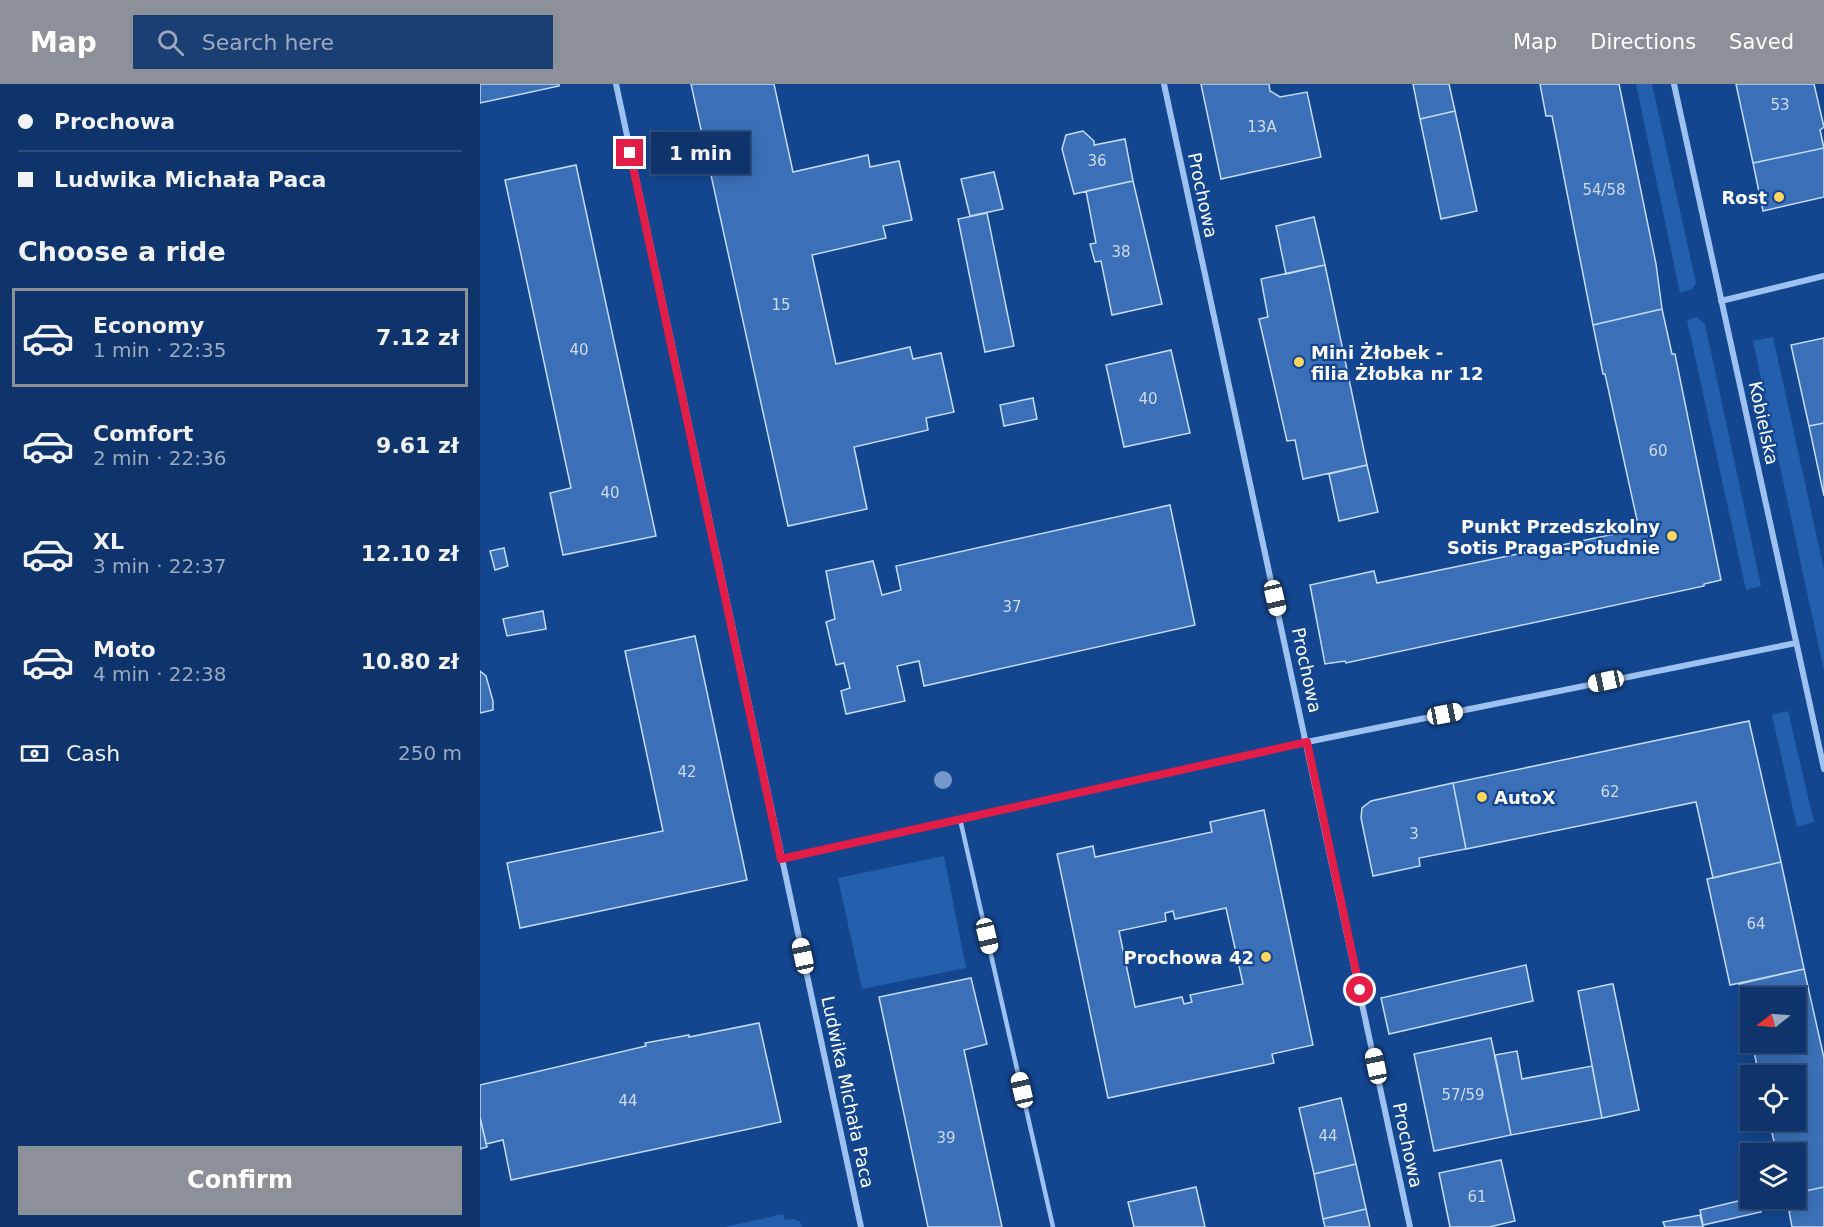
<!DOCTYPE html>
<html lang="en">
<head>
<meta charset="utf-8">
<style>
  body { margin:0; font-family:"DejaVu Sans",sans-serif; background:#1c3f73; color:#f1f3f6; height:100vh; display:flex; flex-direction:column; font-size:22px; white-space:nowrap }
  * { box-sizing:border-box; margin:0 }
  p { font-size:20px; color:#9baac1 }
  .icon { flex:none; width:33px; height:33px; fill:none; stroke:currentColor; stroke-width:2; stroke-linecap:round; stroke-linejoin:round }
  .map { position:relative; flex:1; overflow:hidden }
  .details { display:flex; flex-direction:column; background:#0e346b; width:480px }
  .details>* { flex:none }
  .guide { display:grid; align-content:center; height:132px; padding:0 18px; background:#0e346b }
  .needle { width:39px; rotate:253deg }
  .fabs { position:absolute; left:1260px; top:903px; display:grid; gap:12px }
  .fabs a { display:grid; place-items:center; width:66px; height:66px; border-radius:0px; background:#0e346b; box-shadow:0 3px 15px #0003,0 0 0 2px #2e4f7e; font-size:30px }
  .end { position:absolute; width:27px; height:27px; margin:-14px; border:8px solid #e11d48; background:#fff; box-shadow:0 0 0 3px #fff }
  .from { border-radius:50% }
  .bubble { position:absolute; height:42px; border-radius:0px; background:#0e346b; box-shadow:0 3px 15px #0003,0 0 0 2px #2e4f7e; font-size:20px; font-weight:600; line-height:42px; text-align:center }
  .car { position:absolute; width:18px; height:36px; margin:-18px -9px; border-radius:8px; box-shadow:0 0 4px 2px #0007; background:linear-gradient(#fff 24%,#345 0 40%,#fff 0 76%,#345 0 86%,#fff 0) }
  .guide b { display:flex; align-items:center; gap:21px; height:57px; font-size:22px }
  .guide b+b { border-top:2px solid #2e4f7e }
  .guide i { width:15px; height:15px; background:#f1f3f6 }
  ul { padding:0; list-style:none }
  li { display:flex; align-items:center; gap:18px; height:99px; margin:0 12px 9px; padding:0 6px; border:3px solid transparent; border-radius:0px }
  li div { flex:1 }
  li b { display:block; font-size:22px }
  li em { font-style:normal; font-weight:600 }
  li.selected { border-color:#8c9099 }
  li>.icon { width:54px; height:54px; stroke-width:1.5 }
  h2 { padding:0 18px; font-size:27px; line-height:72px }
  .pay { display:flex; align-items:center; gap:15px; height:66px; padding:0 18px; font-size:22px }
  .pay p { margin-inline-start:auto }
  .action { display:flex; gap:12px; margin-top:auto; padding:12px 18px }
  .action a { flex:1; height:69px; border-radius:0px; background:#8c9099; color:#fff; font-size:24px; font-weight:600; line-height:69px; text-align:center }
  header { display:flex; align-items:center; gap:36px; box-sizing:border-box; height:84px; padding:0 30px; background:#8c9099; color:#fff }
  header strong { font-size:28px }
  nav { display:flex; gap:33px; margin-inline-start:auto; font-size:21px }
  .search { width:420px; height:54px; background:#1c3f73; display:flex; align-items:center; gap:15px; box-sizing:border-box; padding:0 21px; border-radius:0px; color:#9baac1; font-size:22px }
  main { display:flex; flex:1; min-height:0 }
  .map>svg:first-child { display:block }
  .green { fill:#245fae }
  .building { fill:#3b70b8; stroke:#c4dcfc; stroke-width:1.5; fill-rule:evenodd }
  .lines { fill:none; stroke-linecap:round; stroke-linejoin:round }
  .service { stroke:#9dc1f1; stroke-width:4.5 }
  .minor { stroke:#9dc1f1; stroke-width:6 }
  .tree { fill:#7498cb }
  .route { stroke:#e11d48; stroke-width:8 }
  .poi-dot { fill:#ffd55d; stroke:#13468f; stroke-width:2 }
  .labels { text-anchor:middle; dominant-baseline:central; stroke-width:4.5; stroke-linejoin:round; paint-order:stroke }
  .number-label { font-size:15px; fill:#cedbed }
  .street-label { font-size:18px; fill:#fff; stroke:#13468f }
  .poi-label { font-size:18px; font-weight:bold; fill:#fff; stroke:#13468f; text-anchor:end }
</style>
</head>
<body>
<header>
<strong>Map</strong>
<div class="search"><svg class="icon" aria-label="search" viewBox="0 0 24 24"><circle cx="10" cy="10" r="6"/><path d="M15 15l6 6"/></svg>Search here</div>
<nav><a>Map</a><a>Directions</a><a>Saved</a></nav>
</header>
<main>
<section class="details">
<div class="guide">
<b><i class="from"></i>Prochowa</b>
<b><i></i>Ludwika Michała Paca</b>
</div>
<h2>Choose a ride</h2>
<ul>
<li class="selected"><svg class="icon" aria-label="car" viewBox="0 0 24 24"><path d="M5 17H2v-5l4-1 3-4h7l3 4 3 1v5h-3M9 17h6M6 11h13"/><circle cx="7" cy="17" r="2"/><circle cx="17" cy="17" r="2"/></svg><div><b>Economy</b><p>1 min · 22:35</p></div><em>7.12 zł</em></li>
<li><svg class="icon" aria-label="car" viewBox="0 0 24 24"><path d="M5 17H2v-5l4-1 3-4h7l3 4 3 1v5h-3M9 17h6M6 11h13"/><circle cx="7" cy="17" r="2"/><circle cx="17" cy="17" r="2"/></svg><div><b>Comfort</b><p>2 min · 22:36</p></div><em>9.61 zł</em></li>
<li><svg class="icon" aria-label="car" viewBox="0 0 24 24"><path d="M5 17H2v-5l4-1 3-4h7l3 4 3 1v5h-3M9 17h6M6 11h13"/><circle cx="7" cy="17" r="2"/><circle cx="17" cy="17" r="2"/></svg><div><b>XL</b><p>3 min · 22:37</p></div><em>12.10 zł</em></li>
<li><svg class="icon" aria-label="car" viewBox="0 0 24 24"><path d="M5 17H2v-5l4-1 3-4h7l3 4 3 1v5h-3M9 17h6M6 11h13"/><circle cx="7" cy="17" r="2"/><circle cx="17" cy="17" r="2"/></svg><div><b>Moto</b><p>4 min · 22:38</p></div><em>10.80 zł</em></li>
</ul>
<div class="pay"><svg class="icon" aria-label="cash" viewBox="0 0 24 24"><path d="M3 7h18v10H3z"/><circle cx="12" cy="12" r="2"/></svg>Cash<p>250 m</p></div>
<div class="action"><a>Confirm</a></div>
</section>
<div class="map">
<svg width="1344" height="1143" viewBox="0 0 1344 1143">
  <rect width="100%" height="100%" fill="#13468f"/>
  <!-- green -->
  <path class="green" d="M 1156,0 L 1172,0 L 1216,199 L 1212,205 L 1200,209 Z
    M 1217,233 L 1225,240 L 1281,502 L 1266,506 L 1207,236 Z
    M 1293,253 L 1344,486 L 1344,587 L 1273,257 Z
    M 1308,627 L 1334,738 L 1317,743 L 1292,631 Z
    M 464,772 L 486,884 L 382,905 L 358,794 Z
    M 303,1130 L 305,1136 L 314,1135 L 320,1138 L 322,1143 L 244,1143 Z"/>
  <!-- building -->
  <path class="building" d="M 0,0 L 79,0 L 79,2 L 0,19 Z
    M 211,0 L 294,0 L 313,88 L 388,71 L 390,83 L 419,77 L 432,136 L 403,142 L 406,154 L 332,171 L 356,280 L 430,263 L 433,275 L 461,269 L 474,328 L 446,334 L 448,346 L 374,363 L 387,425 L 308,442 Z
    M 721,0 L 789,0 L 790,7 L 800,13 L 827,8 L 841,73 L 741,95 Z
    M 933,0 L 969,0 L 975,27 L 940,35 Z
    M 1060,0 L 1139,0 L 1176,180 L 1182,225 L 1113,241 L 1072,32 L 1066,32 Z
    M 1256,0 L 1334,0 L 1344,43 L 1340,46 L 1344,64 L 1273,79 Z
    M 975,27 L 997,127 L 961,135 L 940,35 Z
    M 603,47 L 614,57 L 614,61 L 645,55 L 653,97 L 594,110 L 582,65 L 586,51 Z
    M 1344,64 L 1344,113 L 1283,127 L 1273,79 Z
    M 96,81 L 176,452 L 83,471 L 70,409 L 91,404 L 25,96 Z
    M 514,88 L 523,125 L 490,132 L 481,95 Z
    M 653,97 L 682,220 L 632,231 L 621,177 L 615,178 L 610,160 L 616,159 L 606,107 Z
    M 507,129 L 534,262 L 505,268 L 478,135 Z
    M 834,133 L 845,181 L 806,190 L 796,142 Z
    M 845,181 L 887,381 L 823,395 L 815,356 L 807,357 L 779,235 L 788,233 L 781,195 Z
    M 1182,225 L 1192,270 L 1195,270 L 1241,496 L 1224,500 L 1224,502 L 866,579 L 865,577 L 845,580 L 830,501 L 894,487 L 897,499 L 1159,445 L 1125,290 L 1123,290 L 1113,241 Z
    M 1344,254 L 1344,339 L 1329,342 L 1311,261 Z
    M 691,266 L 710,349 L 644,363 L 626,281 Z
    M 553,314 L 557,335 L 524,342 L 520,321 Z
    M 1344,339 L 1344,412 L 1329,342 Z
    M 887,381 L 898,428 L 859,437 L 849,390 Z
    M 690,421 L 715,541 L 444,602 L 439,577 L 417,582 L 425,617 L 366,630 L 361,607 L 370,604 L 364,579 L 356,581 L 346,538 L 355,535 L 346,487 L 393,477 L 402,511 L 421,506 L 416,482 Z
    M 24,464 L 28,482 L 15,486 L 10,467 Z
    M 63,527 L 66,545 L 27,552 L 23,535 Z
    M 215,552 L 267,796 L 40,844 L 27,779 L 183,747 L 145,567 Z
    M 0,587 L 6,592 L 13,617 L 13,626 L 0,629 Z
    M 1269,637 L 1301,778 L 1233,794 L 1216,718 L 986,765 L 973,699 Z
    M 973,699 L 986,765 L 939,774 L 940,782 L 893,792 L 881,734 L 882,724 L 891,717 Z
    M 784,726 L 833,961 L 792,970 L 794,979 L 628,1014 L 577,770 L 613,762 L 615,773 L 732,748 L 730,738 ZM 746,824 L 763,900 L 710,911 L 712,918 L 704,920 L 702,913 L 655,923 L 639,847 L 686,837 L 685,829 L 693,827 L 695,835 Z
    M 1301,778 L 1324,885 L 1250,901 L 1227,795 Z
    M 1046,881 L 1053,917 L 909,950 L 901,914 Z
    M 1324,885 L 1344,974 L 1344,1103 L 1316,1109 L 1316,1070 L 1297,1070 L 1289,1036 L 1316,1036 L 1316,992 L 1279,992 L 1272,958 L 1316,958 L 1316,914 L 1270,914 L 1270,952 L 1259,900 Z
    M 491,894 L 507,960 L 484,966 L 522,1143 L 448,1143 L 399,913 Z
    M 1131,900 L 1133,900 L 1159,1026 L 1122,1034 L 1098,907 Z
    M 279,939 L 301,1038 L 31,1096 L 23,1056 L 6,1060 L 0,1033 L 0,1001 L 166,962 L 165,959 L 209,951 L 209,953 Z
    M 1011,954 L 1031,1051 L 954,1067 L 934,970 Z
    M 1037,967 L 1042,995 L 1112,982 L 1122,1034 L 1031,1051 L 1015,971 Z
    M 861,1014 L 876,1080 L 834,1090 L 819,1024 Z
    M 0,1033 L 7,1063 L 0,1065 Z
    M 1021,1076 L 1035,1137 L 1009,1143 L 970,1143 L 959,1089 Z
    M 876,1080 L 886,1125 L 843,1135 L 834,1090 Z
    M 716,1103 L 725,1143 L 654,1143 L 648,1118 Z
    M 1344,1103 L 1344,1143 L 1312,1143 L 1309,1127 L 1317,1125 L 1314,1114 L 1316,1114 L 1316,1109 Z
    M 1271,1114 L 1278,1114 L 1281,1128 L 1223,1141 L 1220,1126 Z
    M 886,1125 L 890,1143 L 845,1143 L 843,1135 Z
    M 1220,1131 L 1223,1143 L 1185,1143 L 1183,1138 Z"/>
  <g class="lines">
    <!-- service -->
    <path class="service" d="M 480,735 L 573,1143"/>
    <!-- minor -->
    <path class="minor" d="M 136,0 L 381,1143
      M 684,0 L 930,1143
      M 1194,0 L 1344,685
      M 1241,217 L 1344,192
      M 301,775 L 827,658 L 1316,559"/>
  </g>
  <!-- trees -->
  <circle class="tree" cx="463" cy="696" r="9"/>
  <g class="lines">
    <!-- route -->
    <path class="route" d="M 150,69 L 301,775 L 827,658 L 880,906"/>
  </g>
  <!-- markers -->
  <g class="poi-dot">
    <circle cx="1299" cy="113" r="6"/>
    <circle cx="819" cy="278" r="6"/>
    <circle cx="1192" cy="452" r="6"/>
    <circle cx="1002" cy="713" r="6"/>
    <circle cx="786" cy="873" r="6"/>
  </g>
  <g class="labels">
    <!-- number labels -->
    <g class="number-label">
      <text x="1300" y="21">53</text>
      <text x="782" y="43">13A</text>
      <text x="617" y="77">36</text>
      <text x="1124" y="106">54/58</text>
      <text x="641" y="168">38</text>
      <text x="301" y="221">15</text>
      <text x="99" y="266">40</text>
      <text x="668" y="315">40</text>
      <text x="1178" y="367">60</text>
      <text x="130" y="409">40</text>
      <text x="532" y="523">37</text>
      <text x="207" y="688">42</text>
      <text x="1130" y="708">62</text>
      <text x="934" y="750">3</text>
      <text x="1276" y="840">64</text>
      <text x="983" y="1011">57/59</text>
      <text x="148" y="1017">44</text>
      <text x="848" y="1052">44</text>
      <text x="466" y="1054">39</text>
      <text x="997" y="1113">61</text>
    </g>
    <!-- street labels -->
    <g class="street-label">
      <text transform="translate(723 111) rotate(78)">Prochowa</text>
      <text transform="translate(1284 339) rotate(78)">Kobielska</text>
      <text transform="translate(827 586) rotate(78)">Prochowa</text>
      <text transform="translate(368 1008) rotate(78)">Ludwika Michała Paca</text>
      <text transform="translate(928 1061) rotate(78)">Prochowa</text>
    </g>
    <!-- poi labels -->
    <g class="poi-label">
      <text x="1287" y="113">Rost</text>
      <text x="831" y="268" text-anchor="start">Mini Żłobek -<tspan x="831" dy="21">filia Żłobka nr 12</tspan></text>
      <text x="1180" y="442">Punkt Przedszkolny<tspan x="1180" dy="21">Sotis Praga-Południe</tspan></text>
      <text x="1014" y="713" text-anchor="start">AutoX</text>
      <text x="774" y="873">Prochowa 42</text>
    </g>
  </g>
</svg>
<div class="fabs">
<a><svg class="needle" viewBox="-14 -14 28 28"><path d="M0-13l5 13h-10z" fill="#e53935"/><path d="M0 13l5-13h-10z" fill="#9baac1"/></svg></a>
<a><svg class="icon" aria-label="locate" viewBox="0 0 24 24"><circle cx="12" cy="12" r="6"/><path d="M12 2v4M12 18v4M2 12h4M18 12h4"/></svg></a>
<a><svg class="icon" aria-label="layers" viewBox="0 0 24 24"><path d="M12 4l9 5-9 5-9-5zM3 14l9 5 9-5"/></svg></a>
</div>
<i class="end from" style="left:880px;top:906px"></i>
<i class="end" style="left:150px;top:69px"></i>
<div class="bubble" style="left:171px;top:48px;width:99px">1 min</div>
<i class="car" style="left:795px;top:514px;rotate:167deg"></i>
<i class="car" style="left:1126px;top:597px;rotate:258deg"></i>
<i class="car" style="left:965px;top:630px;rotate:79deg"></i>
<i class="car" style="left:507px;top:852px;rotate:167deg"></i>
<i class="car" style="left:323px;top:872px;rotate:348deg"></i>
<i class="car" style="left:896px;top:982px;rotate:348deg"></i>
<i class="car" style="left:542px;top:1006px;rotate:347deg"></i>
</div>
</main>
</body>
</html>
